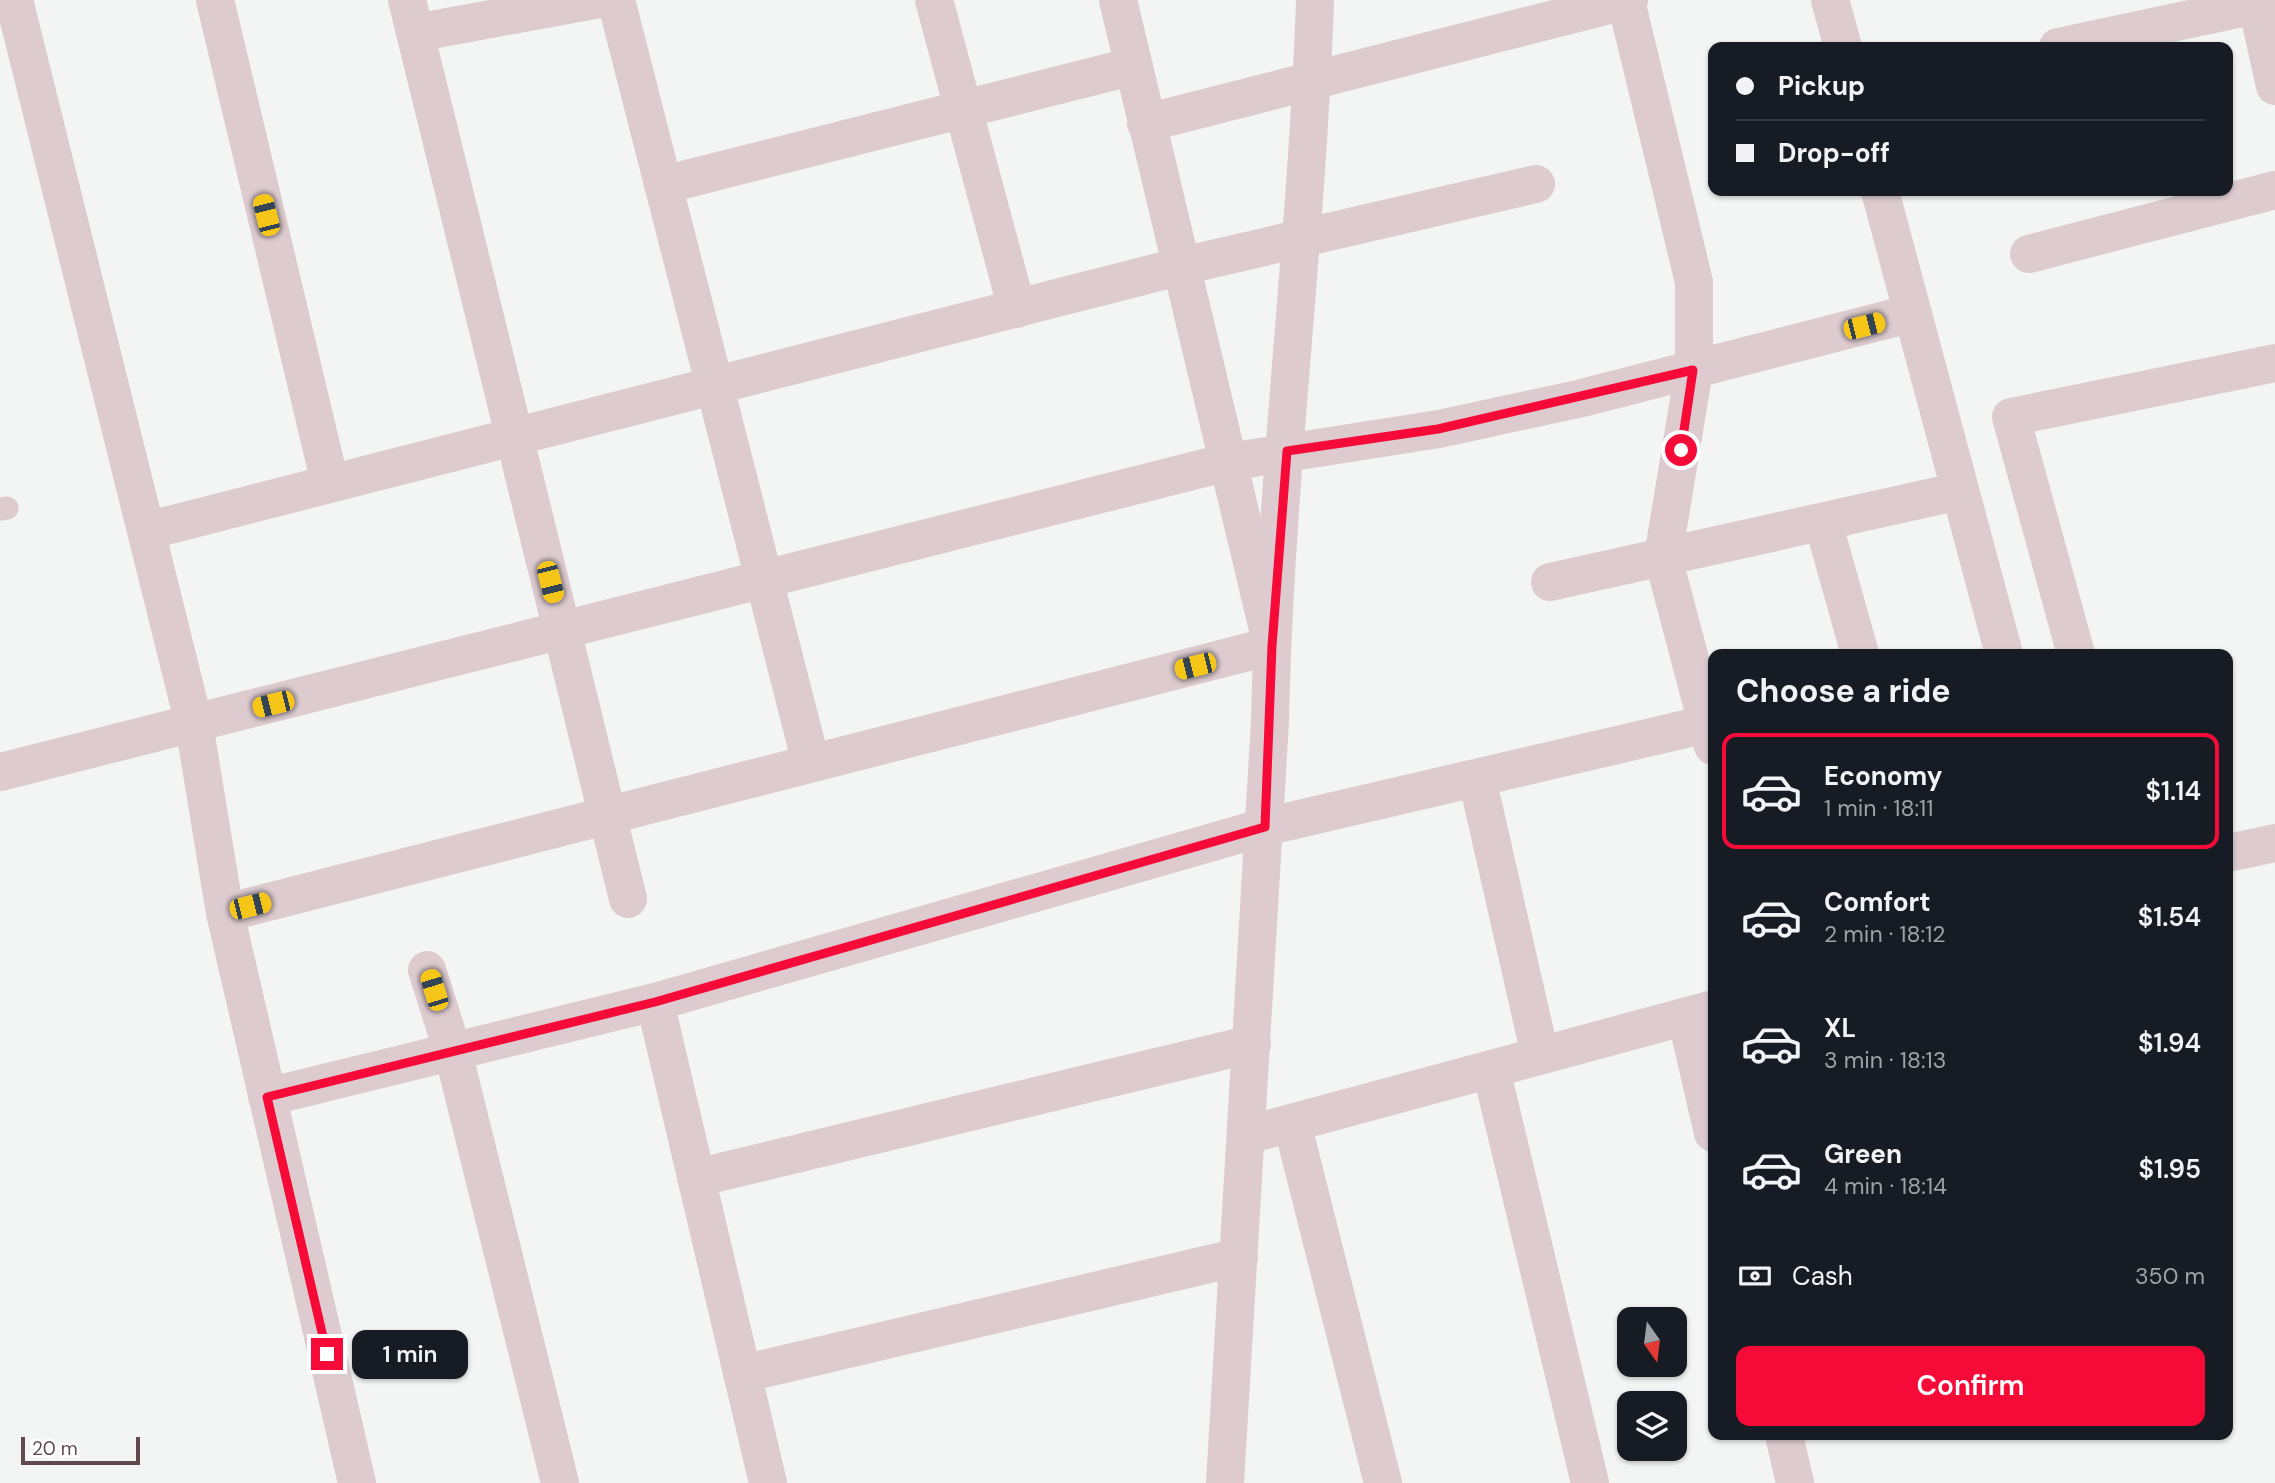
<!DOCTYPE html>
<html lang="en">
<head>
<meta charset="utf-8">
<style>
  body { margin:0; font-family:"DM Sans",sans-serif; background:#20242c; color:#f1f3f6; height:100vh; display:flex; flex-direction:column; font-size:26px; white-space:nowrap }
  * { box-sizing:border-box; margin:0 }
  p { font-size:23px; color:#9ea1a6 }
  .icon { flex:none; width:38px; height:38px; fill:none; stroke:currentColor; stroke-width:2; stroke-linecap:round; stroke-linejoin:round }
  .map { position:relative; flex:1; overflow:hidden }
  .side { position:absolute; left:1708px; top:649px; width:525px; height:791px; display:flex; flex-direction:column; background:#171b24; border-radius:14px; box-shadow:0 2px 5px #0004 }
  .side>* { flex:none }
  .banner { position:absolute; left:1708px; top:42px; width:525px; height:154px; border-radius:14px; box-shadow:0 2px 5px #0004; display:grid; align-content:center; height:154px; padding:0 28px; background:#171b24 }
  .needle { width:46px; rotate:166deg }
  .buttons { position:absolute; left:1617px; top:1307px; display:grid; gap:14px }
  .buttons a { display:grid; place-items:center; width:70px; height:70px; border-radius:14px; background:#171b24; box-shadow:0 2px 5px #0004; font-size:35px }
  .scale { position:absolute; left:21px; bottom:18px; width:119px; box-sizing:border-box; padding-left:7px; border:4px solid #62484f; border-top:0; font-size:19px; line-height:24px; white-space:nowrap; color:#62484f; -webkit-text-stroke:5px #fff; paint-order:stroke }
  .end { position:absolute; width:32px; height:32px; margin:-16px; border:9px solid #f60b38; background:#fff; box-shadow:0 0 0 4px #fff }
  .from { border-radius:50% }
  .bubble { position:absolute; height:49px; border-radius:14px; background:#171b24; box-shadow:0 2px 5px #0004; font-size:23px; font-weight:600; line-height:49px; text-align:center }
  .car { position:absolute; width:21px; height:42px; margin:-21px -10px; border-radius:9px; box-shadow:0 0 5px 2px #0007; background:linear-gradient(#f5c518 24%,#345 0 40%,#f5c518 0 76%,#345 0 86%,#f5c518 0) }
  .banner b { display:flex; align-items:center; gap:24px; height:66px; font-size:26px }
  .banner b+b { border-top:2px solid #363941 }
  .banner i { width:18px; height:18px; background:#f1f3f6 }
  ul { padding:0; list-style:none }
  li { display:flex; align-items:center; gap:21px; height:116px; margin:0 14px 10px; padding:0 14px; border:4px solid transparent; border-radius:14px }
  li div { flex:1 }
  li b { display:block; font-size:26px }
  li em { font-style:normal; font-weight:600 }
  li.on { border-color:#f60b38 }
  li>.icon { width:63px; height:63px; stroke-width:1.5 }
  h2 { padding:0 28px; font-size:32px; line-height:84px }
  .pay { display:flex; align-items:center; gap:18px; height:77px; padding:0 28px; font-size:26px }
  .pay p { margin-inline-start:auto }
  .primary-button { display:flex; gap:14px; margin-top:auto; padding:14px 28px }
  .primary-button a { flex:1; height:80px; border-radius:14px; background:#f60b38; color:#fff; font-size:28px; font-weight:600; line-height:80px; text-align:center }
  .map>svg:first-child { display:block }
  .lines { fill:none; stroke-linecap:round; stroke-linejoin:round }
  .service { stroke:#ddcbd0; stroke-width:23 }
  .minor { stroke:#ddcbd0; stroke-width:38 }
  .route { stroke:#f60b38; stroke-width:9 }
</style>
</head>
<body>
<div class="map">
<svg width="2275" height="1483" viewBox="0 0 2275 1483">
  <rect width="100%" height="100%" fill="#f2f5f3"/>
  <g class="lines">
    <!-- service -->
    <path class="service" d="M 0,509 L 7,508"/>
    <!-- minor -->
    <path class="minor" d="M 14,0 L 194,724 L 225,913 L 357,1483
      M 215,0 L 330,483
      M 407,0 L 628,899
      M 616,0 L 811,763
      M 934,0 L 1017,309
      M 1830,0 L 1843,47
      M 1626,1 L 1694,282 L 1694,370 L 1663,557 L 1713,746
      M 2257,5 L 2275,86
      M 415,33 L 594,0
      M 2058,47 L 2275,1
      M 1146,123 L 1629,0
      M 663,185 L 1134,66
      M 1880,191 L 2004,654
      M 2029,254 L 2275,190
      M 1823,522 L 1860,654
      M 146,531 L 1182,266 L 1536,184
      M 1550,582 L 1960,491
      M 2076,654 L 2011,417 L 2275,363
      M 0,772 L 1228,462 L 1439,429 L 1582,398 L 1913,313
      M 1477,778 L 1540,1055
      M 2228,853 L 2275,843
      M 225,913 L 1272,646 L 1118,0
      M 427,970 L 453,1052 L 560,1483
      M 655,1002 L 768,1483
      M 1686,1016 L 1713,1133
      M 1491,1069 L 1590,1483
      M 267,1097 L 655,1002 L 1265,827 L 1707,724
      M 1292,1123 L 1383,1483
      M 1247,1135 L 1713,1009
      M 696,1178 L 1252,1044
      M 742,1374 L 1239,1257
      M 1784,1435 L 1795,1483
      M 1225,1483 L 1270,721 C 1275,481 1307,241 1315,0"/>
  </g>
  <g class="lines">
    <!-- route -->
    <path class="route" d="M 327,1354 L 267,1097 L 655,1002 L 1265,827 L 1272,646 L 1287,451 L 1438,429 L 1693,370 L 1681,450"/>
  </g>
</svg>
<div class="buttons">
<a><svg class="needle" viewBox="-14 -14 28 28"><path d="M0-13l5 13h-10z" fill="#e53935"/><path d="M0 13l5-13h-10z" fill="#9ea1a6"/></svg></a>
<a><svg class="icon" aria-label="layers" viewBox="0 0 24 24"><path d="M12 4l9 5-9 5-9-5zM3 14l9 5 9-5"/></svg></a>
</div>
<div class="scale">20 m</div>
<i class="end from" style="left:1681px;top:450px"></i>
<i class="end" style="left:327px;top:1354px"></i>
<div class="bubble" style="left:352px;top:1330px;width:116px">1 min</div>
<i class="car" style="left:266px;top:215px;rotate:346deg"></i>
<i class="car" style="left:1864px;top:326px;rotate:76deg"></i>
<i class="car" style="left:550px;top:582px;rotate:166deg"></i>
<i class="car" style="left:1195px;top:666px;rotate:256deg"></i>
<i class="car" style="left:273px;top:704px;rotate:256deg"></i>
<i class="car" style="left:250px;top:906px;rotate:76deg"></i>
<i class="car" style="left:434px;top:990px;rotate:343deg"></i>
<div class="banner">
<b><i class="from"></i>Pickup</b>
<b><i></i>Drop-off</b>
</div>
<section class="side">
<h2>Choose a ride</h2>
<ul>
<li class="on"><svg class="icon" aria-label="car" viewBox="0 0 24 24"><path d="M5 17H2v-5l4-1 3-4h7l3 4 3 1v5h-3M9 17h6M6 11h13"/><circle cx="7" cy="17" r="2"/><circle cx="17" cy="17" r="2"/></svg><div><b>Economy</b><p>1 min · 18:11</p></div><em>$1.14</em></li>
<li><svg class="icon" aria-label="car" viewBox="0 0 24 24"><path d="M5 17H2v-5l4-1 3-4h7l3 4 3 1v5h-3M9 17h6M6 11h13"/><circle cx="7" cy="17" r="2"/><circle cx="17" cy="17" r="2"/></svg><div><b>Comfort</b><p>2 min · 18:12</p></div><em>$1.54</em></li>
<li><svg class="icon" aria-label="car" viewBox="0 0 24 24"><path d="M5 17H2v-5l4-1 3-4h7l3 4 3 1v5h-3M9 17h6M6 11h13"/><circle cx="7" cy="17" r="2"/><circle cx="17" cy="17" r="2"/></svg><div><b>XL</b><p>3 min · 18:13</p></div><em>$1.94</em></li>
<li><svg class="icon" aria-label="car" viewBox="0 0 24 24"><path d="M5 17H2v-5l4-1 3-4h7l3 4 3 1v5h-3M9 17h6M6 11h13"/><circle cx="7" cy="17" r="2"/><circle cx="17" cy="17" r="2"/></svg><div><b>Green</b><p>4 min · 18:14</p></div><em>$1.95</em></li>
</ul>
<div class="pay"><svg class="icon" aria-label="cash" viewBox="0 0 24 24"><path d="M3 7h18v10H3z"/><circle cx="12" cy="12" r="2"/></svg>Cash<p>350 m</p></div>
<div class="primary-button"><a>Confirm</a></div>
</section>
</div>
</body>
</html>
